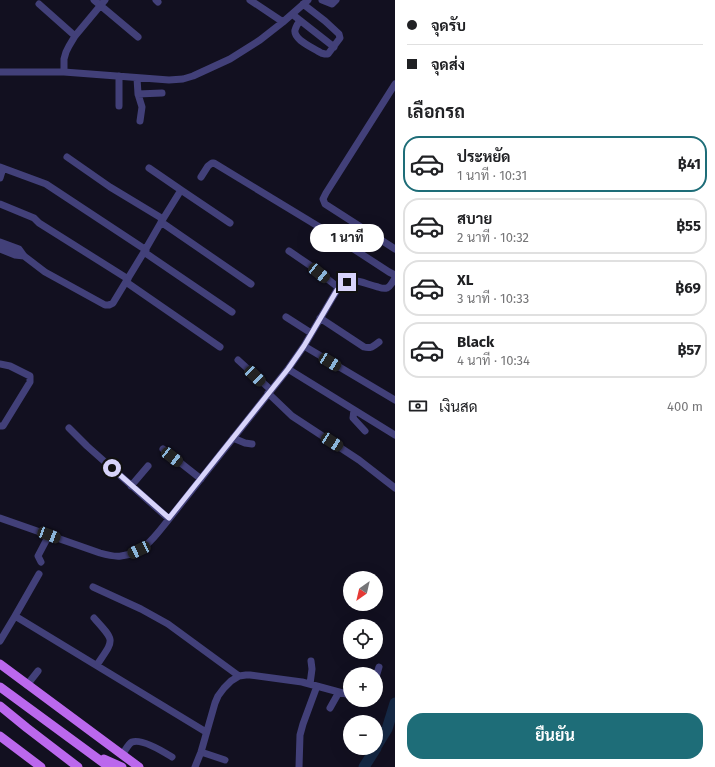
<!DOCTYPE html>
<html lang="th">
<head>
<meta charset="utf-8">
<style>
  body { margin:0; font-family:"Fira Sans",Sarabun,sans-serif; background:#f2f2f2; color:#202124; height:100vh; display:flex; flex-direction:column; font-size:15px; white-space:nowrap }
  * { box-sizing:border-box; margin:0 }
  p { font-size:13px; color:#757577 }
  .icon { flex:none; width:22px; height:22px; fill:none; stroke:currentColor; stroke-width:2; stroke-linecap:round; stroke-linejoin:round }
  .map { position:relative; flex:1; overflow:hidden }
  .drawer { display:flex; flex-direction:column; background:#fff; width:320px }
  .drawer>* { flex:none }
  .hud { display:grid; align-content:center; height:88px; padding:0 12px; background:#fff }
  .needle { width:26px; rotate:214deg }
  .controls { position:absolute; left:343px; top:571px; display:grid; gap:8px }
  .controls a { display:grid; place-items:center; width:40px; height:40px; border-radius:50%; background:#fff; box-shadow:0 4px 16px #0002; font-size:20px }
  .end { position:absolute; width:18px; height:18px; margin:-9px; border:5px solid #d8d4fa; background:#111; box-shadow:0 0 0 2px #111 }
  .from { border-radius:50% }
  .bubble { position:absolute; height:28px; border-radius:14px; background:#fff; box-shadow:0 4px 16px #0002; font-size:13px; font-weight:700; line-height:28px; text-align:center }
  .car { position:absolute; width:12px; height:24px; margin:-12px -6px; border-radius:5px; box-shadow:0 0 3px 1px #0007; background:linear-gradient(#222 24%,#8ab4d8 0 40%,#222 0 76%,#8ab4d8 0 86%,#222 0) }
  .hud b { display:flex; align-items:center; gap:14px; height:38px; font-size:15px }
  .hud b+b { border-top:1px solid #e0e0e0 }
  .hud i { width:10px; height:10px; background:#202124 }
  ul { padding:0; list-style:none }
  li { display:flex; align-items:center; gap:12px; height:56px; margin:0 8px 6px; padding:0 4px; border:2px solid #e0e0e0; border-radius:16px }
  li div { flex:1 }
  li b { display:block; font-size:15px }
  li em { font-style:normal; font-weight:700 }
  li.on { border-color:#1e6d78 }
  li>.icon { width:36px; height:36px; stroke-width:1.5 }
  h2 { padding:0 12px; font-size:18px; line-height:48px }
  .pay { display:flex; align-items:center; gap:10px; height:44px; padding:0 12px; font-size:15px }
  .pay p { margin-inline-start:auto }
  .action { display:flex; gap:8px; margin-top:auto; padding:8px 12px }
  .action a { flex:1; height:46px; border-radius:16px; background:#1e6d78; color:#fff; font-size:16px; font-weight:700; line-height:46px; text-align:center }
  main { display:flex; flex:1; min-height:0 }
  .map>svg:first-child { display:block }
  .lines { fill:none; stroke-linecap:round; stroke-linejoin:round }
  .river { stroke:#152844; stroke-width:11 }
  .minor { stroke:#424079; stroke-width:7 }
  .major { stroke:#bb68ed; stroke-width:9 }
  .route { stroke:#d8d4fa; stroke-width:5 }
</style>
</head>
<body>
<main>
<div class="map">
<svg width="395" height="767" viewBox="0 0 395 767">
  <rect width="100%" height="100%" fill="#121020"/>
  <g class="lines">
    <!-- river -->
    <path class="river" d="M 376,747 L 387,729 L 395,703
      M 364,767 L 376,748"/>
    <!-- minor -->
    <path class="minor" d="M 94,0 L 138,37
      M 156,0 L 158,2
      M 250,0 L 283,22
      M 322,0 L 332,4 L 336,0
      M 39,4 L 75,36
      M 292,14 L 334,47
      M 300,21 C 298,23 296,27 295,30 C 293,40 314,48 321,53 L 325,54 L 328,54 L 340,38 L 339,34 L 325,21 L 303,4
      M 0,72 L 64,72 L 169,80 L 183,79 L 193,76 L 230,59 L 260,40 L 283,22 L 308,0
      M 64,72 L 64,59 L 66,52 L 69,46 L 75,36 L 105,0
      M 137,78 L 138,94 L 142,107 L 140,121
      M 395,84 L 326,193 L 323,199 L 325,204 L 395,249
      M 138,94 L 162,93
      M 119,106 L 119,76
      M 0,167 L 46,184 L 146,250
      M 149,168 L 181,190
      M 201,177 L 208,166 L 212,163 L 214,163 L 326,231 L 389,272 L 395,275
      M 0,178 L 3,168
      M 0,204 L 34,218 L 39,223 L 128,279
      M 163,219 L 181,190 L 230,223
      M 161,222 L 251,284
      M 0,242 L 19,249 L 24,256 L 45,272 L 105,305 L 109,305 L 113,303 L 144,252 L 163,219 L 110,187 L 67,157
      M 0,249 L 15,255 L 24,256
      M 289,251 L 311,266 L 339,288
      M 144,252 L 232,312
      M 126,282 L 220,347
      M 286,317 L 311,333
      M 320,318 L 364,347 C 371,349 374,346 379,342
      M 304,346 L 395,400
      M 238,360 L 271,390
      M 0,364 L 10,366 L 30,376 L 30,382 L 3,426 L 0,426
      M 288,369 L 395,435
      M 268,393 L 292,416 L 359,460 L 395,488
      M 354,410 L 353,418 L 365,431
      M 69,428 L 87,446 L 169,519
      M 233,438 L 245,443 L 252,444
      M 163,449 L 201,479
      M 131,486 L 148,466
      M 0,518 L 100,553 C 107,555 114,557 121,556 C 144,554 156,535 169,519 L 288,369 L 304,346 L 337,290 C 351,274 361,283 378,287 C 381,288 384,289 387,288 C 391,286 393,281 395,278
      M 41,562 L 38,556 L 49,535
      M 39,574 L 15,616 L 206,732
      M 93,587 L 141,609 L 168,624 L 239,676
      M 94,618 C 116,642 114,639 97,665
      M 0,641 L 15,616
      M 376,677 L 379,667
      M 310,684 L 312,669 L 311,661
      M 27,685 L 38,671
      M 330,708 L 339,692
      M 201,752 L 225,760
      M 122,755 C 125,751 128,744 132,742 C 142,738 164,752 172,757
      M 195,767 L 201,752 L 215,703 L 218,696 L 224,688 L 231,681 L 239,676 L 246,675 L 250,675 L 302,682 L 350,695
      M 299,767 L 300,735 L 303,724 L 317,686"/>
    <!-- major -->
    <path class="major" d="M 0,664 L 139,767
      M 0,687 L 109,767
      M 0,706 L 27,728 L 78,767
      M 0,736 L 41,767
      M 104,759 L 122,767"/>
  </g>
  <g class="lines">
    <!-- route -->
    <path class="route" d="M 112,468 L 169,518 L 288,369 L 304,346 L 337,290 L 341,286 L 347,282"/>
  </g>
</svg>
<div class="controls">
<a><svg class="needle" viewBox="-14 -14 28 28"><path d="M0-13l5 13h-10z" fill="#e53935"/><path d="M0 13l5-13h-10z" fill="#757577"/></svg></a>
<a><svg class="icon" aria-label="locate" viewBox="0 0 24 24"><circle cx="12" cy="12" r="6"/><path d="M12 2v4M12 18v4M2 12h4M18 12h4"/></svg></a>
<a>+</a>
<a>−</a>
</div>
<i class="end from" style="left:112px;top:468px"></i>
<i class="end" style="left:347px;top:282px"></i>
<div class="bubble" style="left:310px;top:224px;width:74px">1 นาที</div>
<i class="car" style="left:319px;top:273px;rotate:129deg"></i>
<i class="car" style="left:330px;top:362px;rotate:121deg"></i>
<i class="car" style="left:255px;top:376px;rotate:134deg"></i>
<i class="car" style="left:332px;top:442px;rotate:123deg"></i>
<i class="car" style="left:172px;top:457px;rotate:128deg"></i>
<i class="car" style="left:49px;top:535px;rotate:111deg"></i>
<i class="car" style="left:139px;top:550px;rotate:245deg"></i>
</div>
<section class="drawer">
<div class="hud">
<b><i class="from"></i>จุดรับ</b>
<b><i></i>จุดส่ง</b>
</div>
<h2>เลือกรถ</h2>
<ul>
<li class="on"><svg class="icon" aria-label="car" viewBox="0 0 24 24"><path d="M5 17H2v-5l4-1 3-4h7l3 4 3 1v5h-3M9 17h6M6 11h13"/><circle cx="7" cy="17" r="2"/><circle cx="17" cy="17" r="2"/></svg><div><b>ประหยัด</b><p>1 นาที · 10:31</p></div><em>฿41</em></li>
<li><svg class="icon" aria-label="car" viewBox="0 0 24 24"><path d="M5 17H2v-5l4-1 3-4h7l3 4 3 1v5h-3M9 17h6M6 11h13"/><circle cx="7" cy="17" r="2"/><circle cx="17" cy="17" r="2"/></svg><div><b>สบาย</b><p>2 นาที · 10:32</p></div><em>฿55</em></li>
<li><svg class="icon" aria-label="car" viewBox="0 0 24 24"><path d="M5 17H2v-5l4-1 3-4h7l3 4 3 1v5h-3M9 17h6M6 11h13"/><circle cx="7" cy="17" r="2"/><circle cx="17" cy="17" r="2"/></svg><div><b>XL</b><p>3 นาที · 10:33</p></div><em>฿69</em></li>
<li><svg class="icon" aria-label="car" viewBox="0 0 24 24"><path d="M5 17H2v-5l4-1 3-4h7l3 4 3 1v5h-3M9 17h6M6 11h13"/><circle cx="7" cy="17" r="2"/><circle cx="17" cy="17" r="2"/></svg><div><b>Black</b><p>4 นาที · 10:34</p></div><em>฿57</em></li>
</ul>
<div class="pay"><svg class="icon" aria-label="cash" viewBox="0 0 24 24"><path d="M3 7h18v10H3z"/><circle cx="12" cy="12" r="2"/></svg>เงินสด<p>400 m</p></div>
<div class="action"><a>ยืนยัน</a></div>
</section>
</main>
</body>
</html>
